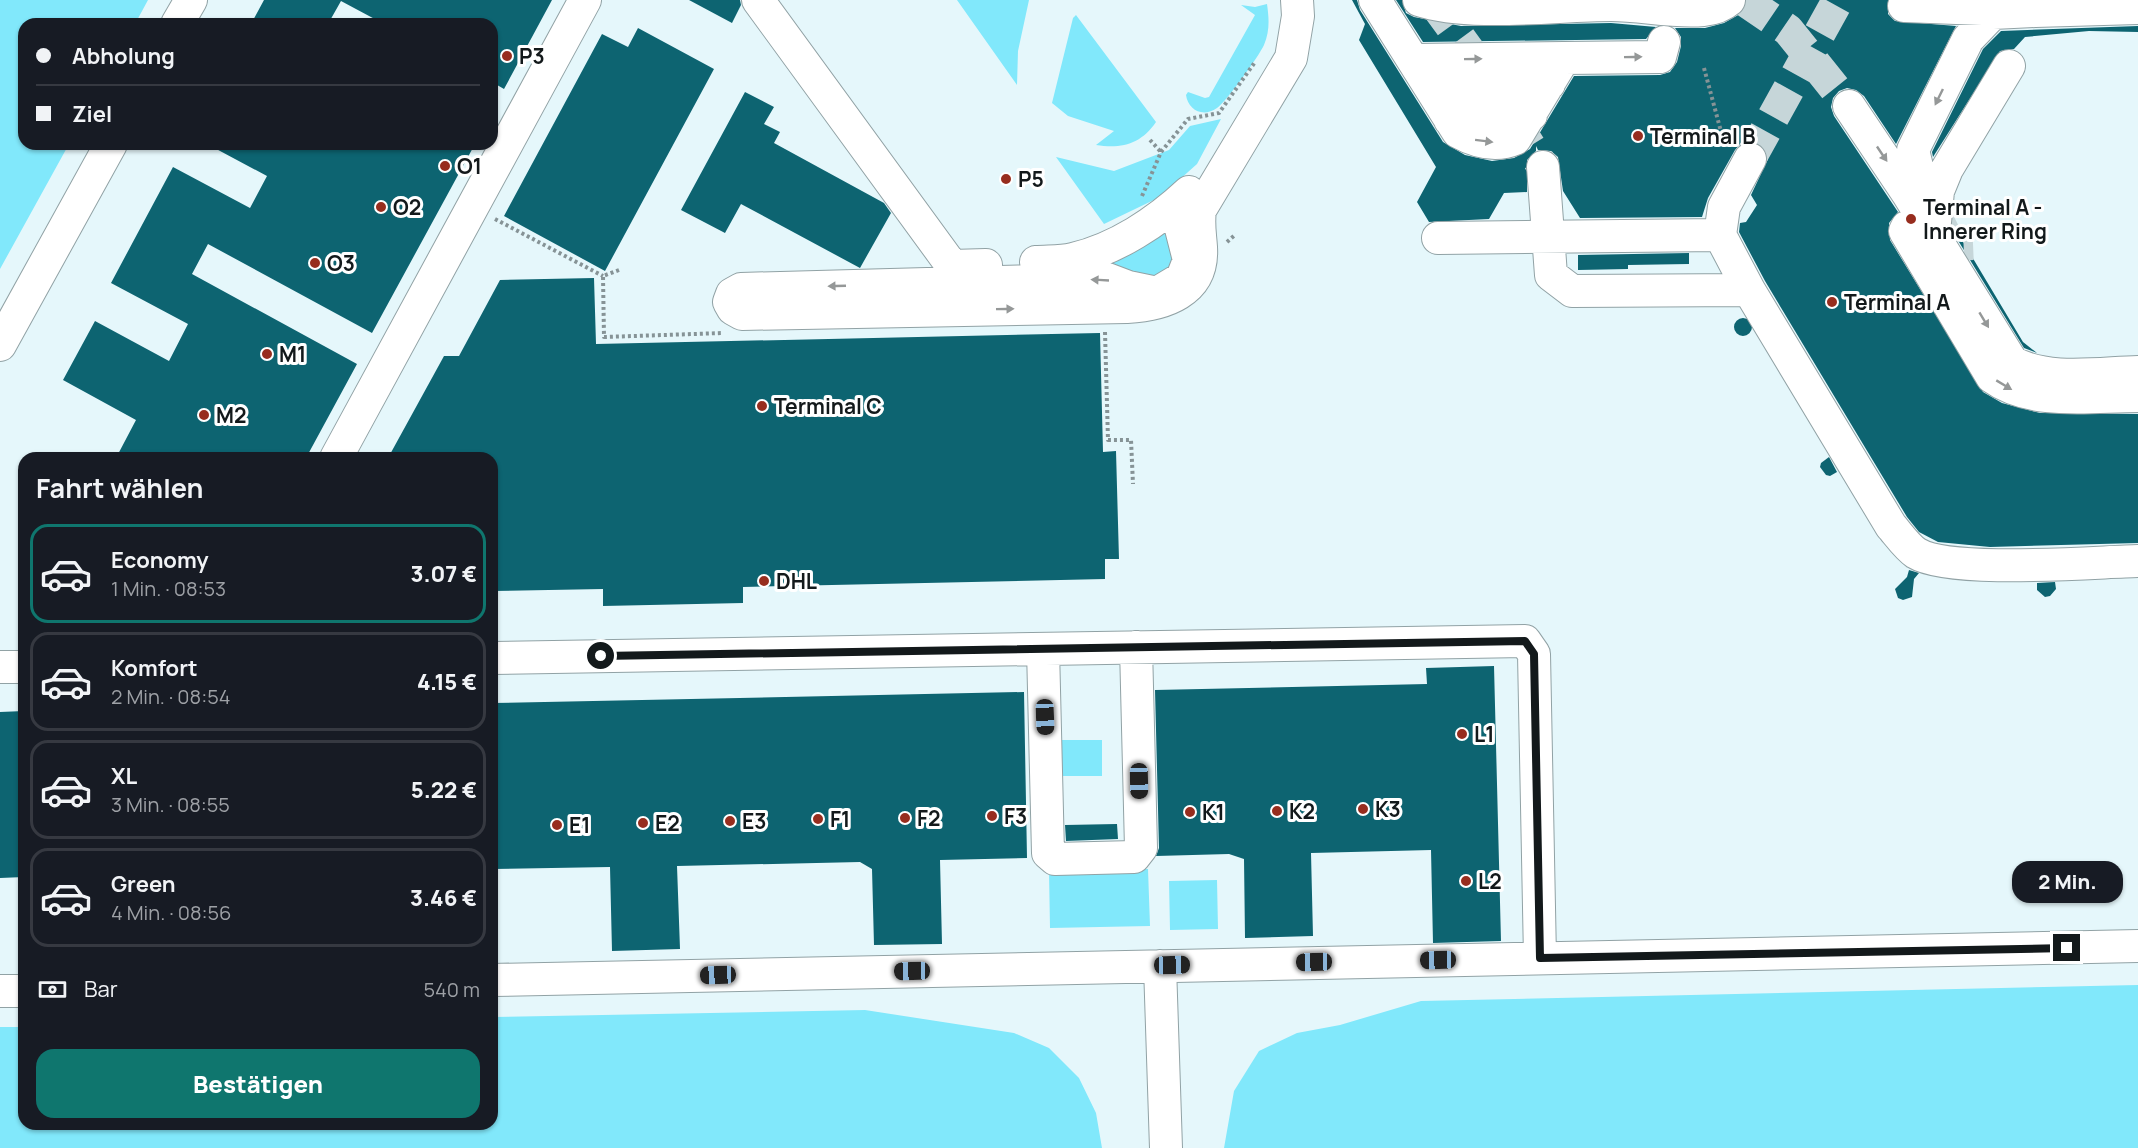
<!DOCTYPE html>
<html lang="de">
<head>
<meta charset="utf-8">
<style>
  body { margin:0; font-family:Manrope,sans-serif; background:#242831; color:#f1f3f6; height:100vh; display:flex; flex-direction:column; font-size:22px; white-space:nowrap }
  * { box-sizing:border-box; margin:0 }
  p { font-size:20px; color:#9ea1a6 }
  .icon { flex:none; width:33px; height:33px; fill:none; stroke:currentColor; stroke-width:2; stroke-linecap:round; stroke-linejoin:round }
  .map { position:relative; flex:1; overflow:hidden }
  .details { position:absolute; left:18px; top:452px; width:480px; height:678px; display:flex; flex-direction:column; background:#171b24; border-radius:18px; box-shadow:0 2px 4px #0004 }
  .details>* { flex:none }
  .banner { position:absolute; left:18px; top:18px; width:480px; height:132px; border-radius:18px; box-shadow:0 2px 4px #0004; display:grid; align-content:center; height:132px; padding:0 18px; background:#171b24 }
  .end { position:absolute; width:27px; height:27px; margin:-14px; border:8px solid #13191b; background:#fff; box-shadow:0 0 0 3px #fff }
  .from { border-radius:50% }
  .bubble { position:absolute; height:42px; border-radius:18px; background:#171b24; box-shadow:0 2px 4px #0004; font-size:20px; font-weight:800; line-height:42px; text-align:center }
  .car { position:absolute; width:18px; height:36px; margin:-18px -9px; border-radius:8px; box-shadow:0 0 4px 2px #0007; background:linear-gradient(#222 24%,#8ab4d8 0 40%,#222 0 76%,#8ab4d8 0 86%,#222 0) }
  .banner b { display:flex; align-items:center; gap:21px; height:57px; font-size:22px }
  .banner b+b { border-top:2px solid #363941 }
  .banner i { width:15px; height:15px; background:#f1f3f6 }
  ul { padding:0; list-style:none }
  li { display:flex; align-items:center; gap:18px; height:99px; margin:0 12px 9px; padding:0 6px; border:3px solid #363941; border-radius:18px }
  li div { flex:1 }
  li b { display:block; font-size:22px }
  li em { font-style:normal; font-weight:800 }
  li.selected { border-color:#0f766e }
  li>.icon { width:54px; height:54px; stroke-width:1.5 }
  h2 { padding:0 18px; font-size:27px; line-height:72px }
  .pay { display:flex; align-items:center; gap:15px; height:66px; padding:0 18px; font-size:22px }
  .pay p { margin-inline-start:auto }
  .primary-button { display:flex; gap:12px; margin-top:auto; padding:12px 18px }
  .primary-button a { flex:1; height:69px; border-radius:18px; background:#0f766e; color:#fff; font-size:24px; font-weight:800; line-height:69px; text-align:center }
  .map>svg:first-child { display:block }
  .green { fill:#81e8fb }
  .building { fill:#0d6471 }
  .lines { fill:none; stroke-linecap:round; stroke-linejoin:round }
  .minor-tunnel { stroke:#c6d6d9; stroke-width:32; stroke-dasharray:32 16; stroke-linecap:butt }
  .minor-casing { stroke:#91a2a5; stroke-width:34 }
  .path { stroke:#869396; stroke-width:4; stroke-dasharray:3 3; stroke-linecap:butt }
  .minor { stroke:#fff; stroke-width:32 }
  .oneway { fill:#959898 }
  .route { stroke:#13191b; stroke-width:8 }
  .poi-dot { fill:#972d1e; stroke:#fff; stroke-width:2 }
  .labels { text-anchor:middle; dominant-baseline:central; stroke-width:6; stroke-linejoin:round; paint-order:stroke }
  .poi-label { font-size:21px; font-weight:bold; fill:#13191b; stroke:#fff; text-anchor:start }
</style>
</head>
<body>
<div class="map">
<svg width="2138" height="1148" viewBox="0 0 2138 1148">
  <rect width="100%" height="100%" fill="#e5f7fb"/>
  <!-- green -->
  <path class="green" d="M 0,0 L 148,0 L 135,24 L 24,24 L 24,144 L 69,144 L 0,269 Z
    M 957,0 L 1029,0 L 1018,51 L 1017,85 Z
    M 1267,4 C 1269,18 1270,31 1264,45 C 1259,56 1226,102 1217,108 C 1203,118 1188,110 1186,95 L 1188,92 L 1205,98 L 1209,97 L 1255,15 L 1241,5 L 1255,7 Z
    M 1076,15 L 1156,122 C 1141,144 1122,149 1096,145 L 1114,131 L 1068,116 L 1052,103 L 1073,18 Z
    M 1221,119 L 1197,164 L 1160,197 L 1104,224 L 1056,157 L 1114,171 L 1169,150 L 1190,126 Z
    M 1164,223 L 1178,247 L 1164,281 L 1108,272 L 1109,257 Z
    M 1056,740 L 1102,740 L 1102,776 L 1056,776 Z
    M 1148,869 L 1150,926 L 1050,928 L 1049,871 Z
    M 1217,880 L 1218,929 L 1170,930 L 1169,881 Z
    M 2138,985 L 2138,1148 L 1224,1148 L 1234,1091 L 1259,1051 L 1297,1033 L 1340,1025 L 1421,1001 Z
    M 865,1010 L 1014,1033 L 1049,1048 L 1079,1078 L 1096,1113 L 1102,1148 L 0,1148 L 0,1027 L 24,1027 L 24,1124 L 492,1124 L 492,1017 Z"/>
  <!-- building -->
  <path class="building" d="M 264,0 L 552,0 L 504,89 L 492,82 L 492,24 L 384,24 L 341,1 L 328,24 L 251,24 Z
    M 689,0 L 740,0 L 741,5 L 732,23 Z
    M 1352,0 L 1357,0 L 1360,10 L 1443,142 L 1465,155 L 1492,161 L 1514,158 L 1530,149 L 1574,76 L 1660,75 L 1670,72 L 1677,62 L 1681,46 L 1681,37 L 1675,28 L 1705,28 L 1724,23 L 1740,14 L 1747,0 L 1888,0 L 1888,14 L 1895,21 L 1956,26 L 1896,144 L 1864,96 L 1856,90 L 1847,88 L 1839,91 L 1833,98 L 1831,107 L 1834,116 L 1898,212 L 1889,223 L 1890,240 L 1983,392 L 2002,403 L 2040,413 L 2138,414 L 2138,543 L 1990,547 L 1938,542 L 1919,532 L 1907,517 L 1875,464 L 1765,281 L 1739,232 L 1740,223 L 1746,222 L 1757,205 L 1751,195 L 1768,159 L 1765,149 L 1758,143 L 1750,141 L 1741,143 L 1735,150 L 1708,198 L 1702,217 L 1580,218 L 1563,191 L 1558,157 L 1551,151 L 1538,150 L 1536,146 L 1536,151 L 1527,160 L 1527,192 L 1504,193 L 1489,219 L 1429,222 L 1417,202 L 1436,167 L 1359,40 L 1365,24 Z
    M 1396,0 L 1402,0 L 1406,13 L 1414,17 L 1461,26 L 1611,23 L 1656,27 L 1646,39 L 1423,42 Z
    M 2138,26 L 2138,32 L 2089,31 L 2025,37 L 2014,49 L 2000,51 L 1933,157 L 1932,152 L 1983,49 L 2001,31 Z
    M 638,28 L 714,69 L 605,271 L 504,216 L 602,34 L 628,47 Z
    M 745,92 L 774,107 L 764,124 L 780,132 L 774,143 L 884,203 L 891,213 L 860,268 L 741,204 L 725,233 L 681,210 Z
    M 207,144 L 475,144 L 372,333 L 208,244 L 192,274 L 357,364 L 306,458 L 116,458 L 136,420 L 63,380 L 95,321 L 169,361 L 188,324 L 111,283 L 173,167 L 250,208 L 267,176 Z
    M 1953,225 L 2023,342 L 2037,353 L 2024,348 L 1951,229 Z
    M 1689,253 L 1689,264 L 1628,265 L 1628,269 L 1578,270 L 1578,255 Z
    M 594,278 L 596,344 L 1100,333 L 1103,452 L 1116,451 L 1119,559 L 1105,559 L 1105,579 L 743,587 L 743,603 L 603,606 L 603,589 L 492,591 L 492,458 L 388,458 L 444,356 L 459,356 L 500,280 Z
    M1734 327a9 9 0 1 1 18 0a9 9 0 1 1-18 0Z
    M 1829,457 L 1837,472 L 1830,476 L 1826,475 L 1820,467 L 1821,463 Z
    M 1909,570 L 1919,573 L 1914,579 L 1912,597 L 1903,600 L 1898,598 L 1895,589 L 1907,577 Z
    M 2055,582 L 2056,589 L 2050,596 L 2045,597 L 2037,590 L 2037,583 Z
    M 1494,666 L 1501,941 L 1433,943 L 1431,850 L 1311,853 L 1313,936 L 1245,938 L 1244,859 L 1229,854 L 1156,856 L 1159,848 L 1155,690 L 1427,684 L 1426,668 Z
    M 1024,692 L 1027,858 L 940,860 L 942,944 L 874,945 L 872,869 L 860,862 L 677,866 L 680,949 L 612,951 L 610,867 L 492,869 L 492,703 Z
    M 24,711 L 24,877 L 0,878 L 0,712 Z
    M 1117,824 L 1118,839 L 1066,841 L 1065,825 Z"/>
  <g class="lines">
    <!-- minor-tunnel -->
    <path class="minor-tunnel" d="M 1432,0 L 1475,59 L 1543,167
      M 1744,0 L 1788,30 L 1849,106
      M 1750,159 L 1838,0
      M 1935,214 L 1950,245 L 1973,244"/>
    <defs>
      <path id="minor" d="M 758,0 L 952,266 L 986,265
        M 1375,0 L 1458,132 C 1476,142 1496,147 1515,139 L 1564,58 L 1660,57 L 1664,42
        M 1419,0 C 1471,17 1555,5 1611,5 C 1642,5 1673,13 1703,10 C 1713,9 1722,6 1729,0
        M 1904,6 L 2035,11 L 2138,8
        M 177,24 L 191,0
        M 1415,60 L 1564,58
        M 1433,89 L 1549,84
        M 1849,106 L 1908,194 L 2012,362 C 2048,382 2098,373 2138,372
        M 1450,120 L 1531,115
        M 1543,167 L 1551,275 L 1572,291 L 1749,290
        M 1175,205 L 1189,260 L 1182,278 L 1157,293 L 1128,287 L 1107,279 L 741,289 L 732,294 L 729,302 L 733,309 L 742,314 L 1127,307 C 1163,305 1204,293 1201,247 C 1200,233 1198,224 1200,210 L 1291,58 L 1298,16 L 1297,0
        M 1927,209 L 1913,150 L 1968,39 L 1993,13 L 2035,11
        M 1935,222 L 1938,191 L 1947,169 L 2009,66
        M 1907,227 L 1905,231 L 1992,377 C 2032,406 2090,396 2138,396
        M 1720,235 L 1724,207 L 1750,159
        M 1438,238 L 1720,235 L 1749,290 L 1891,526 C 1898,534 1907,547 1916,553 C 1950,574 2093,562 2138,561
        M 1036,262 C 1048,261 1061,262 1073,259 C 1116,249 1157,222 1189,192
        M 0,345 L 111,144
        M 336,458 L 585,0
        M 1043,649 L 1048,853 L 1055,859 L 1134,857 L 1141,848 L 1136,647
        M 492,658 L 1525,641 L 1534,654 L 1540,958
        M 0,667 L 24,667
        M 1160,966 L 1166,1148
        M 492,980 L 2138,946
        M 0,991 L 24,991"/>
    </defs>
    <!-- minor casing -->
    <use href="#minor" class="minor-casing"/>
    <!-- path -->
    <path class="path" d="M 1704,68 L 1723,139
      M 1150,140 L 1161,152
      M 1142,196 L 1161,152 L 1188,119 L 1219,113 L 1255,62
      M 495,219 L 603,276
      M 1227,242 L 1236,234
      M 619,270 L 603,276 L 604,337 L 723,333
      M 1105,332 L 1108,440 L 1131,440 L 1133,484"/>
    <!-- minor -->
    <use href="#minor" class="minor"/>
  </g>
  <!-- one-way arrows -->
  <defs><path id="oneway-solid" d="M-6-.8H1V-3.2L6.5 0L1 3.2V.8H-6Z" transform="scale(1.5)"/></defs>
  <g class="oneway">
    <use href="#oneway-solid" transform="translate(1633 57) rotate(-1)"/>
    <use href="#oneway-solid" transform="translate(1473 59) rotate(-1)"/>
    <use href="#oneway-solid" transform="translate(1939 97) rotate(116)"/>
    <use href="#oneway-solid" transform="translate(1484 141) rotate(7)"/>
    <use href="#oneway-solid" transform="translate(1882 154) rotate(56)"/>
    <use href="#oneway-solid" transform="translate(1100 280) rotate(-177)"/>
    <use href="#oneway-solid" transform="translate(837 286) rotate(178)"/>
    <use href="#oneway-solid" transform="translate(1005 309) rotate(-1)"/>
    <use href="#oneway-solid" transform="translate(1984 320) rotate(59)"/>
    <use href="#oneway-solid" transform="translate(2004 385) rotate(31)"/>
  </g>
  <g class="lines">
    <!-- route -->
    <path class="route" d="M 601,656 L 1525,641 L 1534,654 L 1540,958 L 2067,948"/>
  </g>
  <!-- markers -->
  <g class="poi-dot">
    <circle cx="507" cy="56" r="6"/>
    <circle cx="1638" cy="136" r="6"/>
    <circle cx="445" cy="166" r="6"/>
    <circle cx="1006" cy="179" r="6"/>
    <circle cx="381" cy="207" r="6"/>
    <circle cx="1911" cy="219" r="6"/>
    <circle cx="315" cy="263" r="6"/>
    <circle cx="1832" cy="302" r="6"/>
    <circle cx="267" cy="354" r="6"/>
    <circle cx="762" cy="406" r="6"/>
    <circle cx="204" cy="415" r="6"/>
    <circle cx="764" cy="581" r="6"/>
    <circle cx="1462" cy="734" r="6"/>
    <circle cx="1363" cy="809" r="6"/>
    <circle cx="1277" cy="811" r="6"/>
    <circle cx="1190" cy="812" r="6"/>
    <circle cx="992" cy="816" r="6"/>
    <circle cx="905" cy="818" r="6"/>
    <circle cx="818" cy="819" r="6"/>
    <circle cx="730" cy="821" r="6"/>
    <circle cx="643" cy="823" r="6"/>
    <circle cx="557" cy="825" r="6"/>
    <circle cx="1466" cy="881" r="6"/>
  </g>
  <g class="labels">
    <!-- poi labels -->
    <g class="poi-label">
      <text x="519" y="56">P3</text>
      <text x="1650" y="136">Terminal B</text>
      <text x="457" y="166">O1</text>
      <text x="1018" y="179">P5</text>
      <text x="393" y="207">O2</text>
      <text x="1923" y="207">Terminal A -<tspan x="1923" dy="24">Innerer Ring</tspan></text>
      <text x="327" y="263">O3</text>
      <text x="1844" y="302">Terminal A</text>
      <text x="279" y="354">M1</text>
      <text x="774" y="406">Terminal C</text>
      <text x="216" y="415">M2</text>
      <text x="776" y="581">DHL</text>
      <text x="1474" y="734">L1</text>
      <text x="1375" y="809">K3</text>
      <text x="1289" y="811">K2</text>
      <text x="1202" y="812">K1</text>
      <text x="1004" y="816">F3</text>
      <text x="917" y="818">F2</text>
      <text x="830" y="819">F1</text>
      <text x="742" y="821">E3</text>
      <text x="655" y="823">E2</text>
      <text x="569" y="825">E1</text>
      <text x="1478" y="881">L2</text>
    </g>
  </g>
</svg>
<i class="end from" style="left:601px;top:656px"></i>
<i class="end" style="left:2067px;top:948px"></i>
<div class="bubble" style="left:2012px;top:861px;width:111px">2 Min.</div>
<i class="car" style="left:1045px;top:717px;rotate:178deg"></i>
<i class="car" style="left:1139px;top:781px;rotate:179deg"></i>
<i class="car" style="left:1438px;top:960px;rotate:269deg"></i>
<i class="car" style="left:1314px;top:962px;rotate:269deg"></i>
<i class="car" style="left:1172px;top:965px;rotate:89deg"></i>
<i class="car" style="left:912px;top:971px;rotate:269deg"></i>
<i class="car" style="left:718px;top:975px;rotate:268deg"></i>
<div class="banner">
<b><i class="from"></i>Abholung</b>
<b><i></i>Ziel</b>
</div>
<section class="details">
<h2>Fahrt wählen</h2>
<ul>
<li class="selected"><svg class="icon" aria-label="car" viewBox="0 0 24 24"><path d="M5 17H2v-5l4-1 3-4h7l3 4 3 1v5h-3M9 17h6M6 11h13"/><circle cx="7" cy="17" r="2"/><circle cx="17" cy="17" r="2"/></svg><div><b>Economy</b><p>1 Min. · 08:53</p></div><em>3.07 €</em></li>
<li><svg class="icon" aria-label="car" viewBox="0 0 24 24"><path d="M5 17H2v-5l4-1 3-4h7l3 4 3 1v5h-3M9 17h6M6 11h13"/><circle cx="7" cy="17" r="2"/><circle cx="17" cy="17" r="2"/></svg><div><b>Komfort</b><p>2 Min. · 08:54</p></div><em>4.15 €</em></li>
<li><svg class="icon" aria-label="car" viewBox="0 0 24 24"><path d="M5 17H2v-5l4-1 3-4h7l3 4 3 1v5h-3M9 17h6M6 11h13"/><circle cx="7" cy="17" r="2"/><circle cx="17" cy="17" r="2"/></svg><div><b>XL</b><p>3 Min. · 08:55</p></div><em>5.22 €</em></li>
<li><svg class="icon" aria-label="car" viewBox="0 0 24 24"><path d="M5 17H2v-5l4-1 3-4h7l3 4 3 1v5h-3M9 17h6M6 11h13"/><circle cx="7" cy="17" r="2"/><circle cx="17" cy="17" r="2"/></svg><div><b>Green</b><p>4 Min. · 08:56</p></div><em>3.46 €</em></li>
</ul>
<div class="pay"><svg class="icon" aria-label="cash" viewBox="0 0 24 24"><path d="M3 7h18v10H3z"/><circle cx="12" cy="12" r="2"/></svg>Bar<p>540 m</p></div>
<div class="primary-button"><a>Bestätigen</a></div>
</section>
</div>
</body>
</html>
